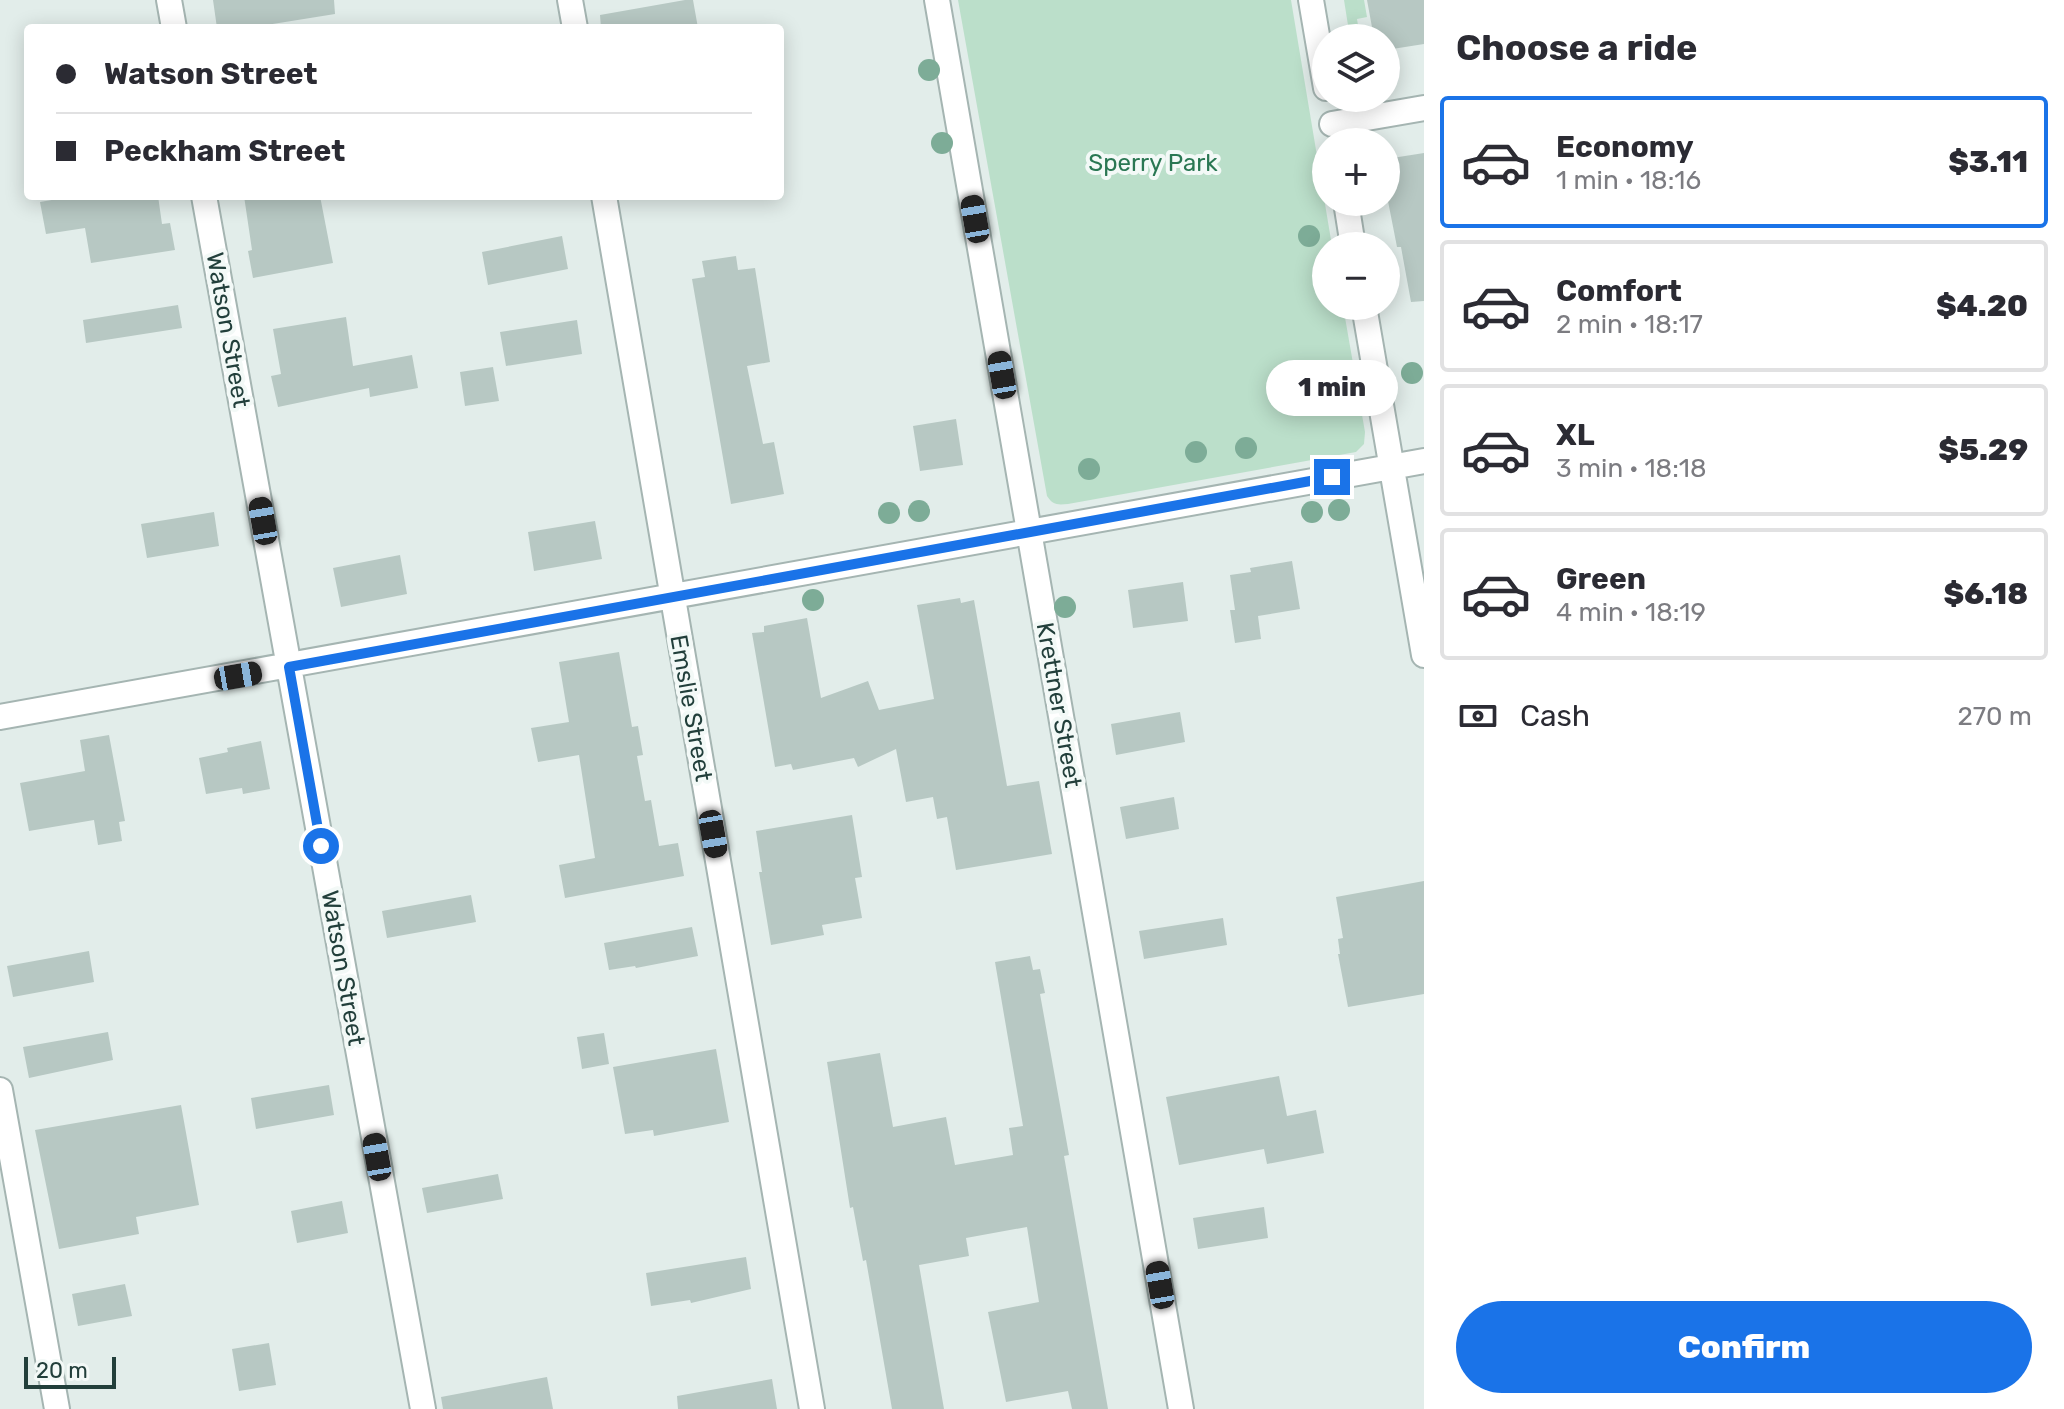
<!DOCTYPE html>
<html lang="en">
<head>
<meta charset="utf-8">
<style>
  body { margin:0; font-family:Rubik,sans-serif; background:#f7f7f7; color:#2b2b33; height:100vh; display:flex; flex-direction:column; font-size:30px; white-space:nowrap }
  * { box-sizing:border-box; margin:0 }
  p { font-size:26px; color:#7c7c81 }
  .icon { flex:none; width:44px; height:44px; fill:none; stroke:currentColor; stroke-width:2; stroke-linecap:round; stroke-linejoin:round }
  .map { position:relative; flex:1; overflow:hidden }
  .panel { display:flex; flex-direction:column; background:#fff; width:640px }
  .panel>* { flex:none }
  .top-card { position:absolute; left:24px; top:24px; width:760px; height:176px; border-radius:8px; box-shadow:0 4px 20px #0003; display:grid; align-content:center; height:176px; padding:0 32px; background:#fff }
  .tools { position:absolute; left:1312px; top:24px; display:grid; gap:16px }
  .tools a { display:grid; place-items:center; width:88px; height:88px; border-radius:50%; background:#fff; box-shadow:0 4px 20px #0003; font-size:40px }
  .scale { position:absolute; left:24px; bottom:20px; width:92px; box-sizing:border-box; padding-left:8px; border:4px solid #223f3b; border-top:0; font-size:22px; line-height:28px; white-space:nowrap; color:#223f3b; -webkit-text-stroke:6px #f3f9f7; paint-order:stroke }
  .end { position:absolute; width:36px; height:36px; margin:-18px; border:10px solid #1a73e8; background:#fff; box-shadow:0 0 0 4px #fff }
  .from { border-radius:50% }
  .bubble { position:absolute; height:56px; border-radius:28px; background:#fff; box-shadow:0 4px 20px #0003; font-size:26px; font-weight:800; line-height:56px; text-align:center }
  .car { position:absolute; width:24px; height:48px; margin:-24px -12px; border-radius:10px; box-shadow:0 0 6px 2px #0007; background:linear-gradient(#222 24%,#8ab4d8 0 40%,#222 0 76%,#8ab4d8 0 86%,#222 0) }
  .top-card b { display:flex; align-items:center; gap:28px; height:76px; font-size:30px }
  .top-card b+b { border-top:2px solid #e1e1e2 }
  .top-card i { width:20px; height:20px; background:#2b2b33 }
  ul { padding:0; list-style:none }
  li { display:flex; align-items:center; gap:24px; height:132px; margin:0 16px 12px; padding:0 16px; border:4px solid #e1e1e2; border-radius:8px }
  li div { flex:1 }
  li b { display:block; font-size:30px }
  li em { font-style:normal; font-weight:800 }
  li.selected { border-color:#1a73e8 }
  li>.icon { width:72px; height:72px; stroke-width:1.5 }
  h2 { padding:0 32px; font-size:36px; line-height:96px }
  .pay { display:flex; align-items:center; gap:20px; height:88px; padding:0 32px; font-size:30px }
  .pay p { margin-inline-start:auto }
  .cta { display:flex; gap:16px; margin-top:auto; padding:16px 32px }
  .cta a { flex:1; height:92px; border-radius:48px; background:#1a73e8; color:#fff; font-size:32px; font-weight:800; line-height:92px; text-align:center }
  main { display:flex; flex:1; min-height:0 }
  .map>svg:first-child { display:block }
  .green { fill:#bbdfca }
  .building { fill:#b7c8c3 }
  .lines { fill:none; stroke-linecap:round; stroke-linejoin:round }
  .minor-casing { stroke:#a5b5b2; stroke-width:28 }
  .minor { stroke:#fff; stroke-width:24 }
  .tree { fill:#7dac97 }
  .route { stroke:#1a73e8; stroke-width:10 }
  .labels { text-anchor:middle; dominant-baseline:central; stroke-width:8; stroke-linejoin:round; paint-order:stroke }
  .park-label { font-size:24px; fill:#2a7753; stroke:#f3f9f7 }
  .street-label { font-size:24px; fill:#223f3b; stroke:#f3f9f7 }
</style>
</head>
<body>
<main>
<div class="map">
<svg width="1424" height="1409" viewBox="0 0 1424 1409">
  <rect width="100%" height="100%" fill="#e2edea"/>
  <!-- green -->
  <path class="green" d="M 958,0 L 1291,0 L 1332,246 L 1326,246 L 1326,306 L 1343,306 L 1365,432 L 1364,444 L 1356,452 L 1068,504 C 1057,505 1053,505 1047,496 Z
    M 1344,0 L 1364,0 L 1367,17 L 1357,19 L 1360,38 L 1350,38 Z"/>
  <!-- building -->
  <path class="building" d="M 213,0 L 334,0 L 335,14 L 247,28 L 217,28 Z
    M 685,0 L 693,0 L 698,28 L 601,28 L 600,15 Z
    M 1367,0 L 1424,0 L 1424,44 L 1386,50 L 1386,38 L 1374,38 Z
    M 1424,153 L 1424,301 L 1411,302 L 1401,247 L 1397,247 L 1386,191 L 1386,159 Z
    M 75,196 L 158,196 L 162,224 L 170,223 L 175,250 L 91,263 L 85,228 L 46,234 L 40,202 Z
    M 244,196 L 320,196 L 333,263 L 253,278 L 248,251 L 252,250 Z
    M 562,236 L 568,269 L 488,285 L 482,252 Z
    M 736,256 L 738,270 L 755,268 L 770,362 L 747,366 L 763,444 L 774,442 L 784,494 L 731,504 L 692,279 L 705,277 L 702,261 Z
    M 178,305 L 182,328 L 86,343 L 83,320 Z
    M 346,317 L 353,366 L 412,355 L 418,388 L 370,397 L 369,388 L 278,407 L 271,376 L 281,374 L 273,329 Z
    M 577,320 L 582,354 L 506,366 L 500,332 Z
    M 493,367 L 499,401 L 465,406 L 460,372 Z
    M 956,419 L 963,465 L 920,471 L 913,426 Z
    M 214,512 L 219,546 L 147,558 L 141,524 Z
    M 595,521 L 602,559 L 534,571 L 528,532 Z
    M 400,555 L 407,594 L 341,607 L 333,568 Z
    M 1292,561 L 1300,609 L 1258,616 L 1261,639 L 1235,643 L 1230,610 L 1235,610 L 1230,575 L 1251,572 L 1250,568 Z
    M 1183,582 L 1188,621 L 1133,628 L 1128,590 Z
    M 960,598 L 961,603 L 974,600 L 1007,786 L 1039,781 L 1052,854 L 956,870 L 947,817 L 937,819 L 933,797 L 906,802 L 896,749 L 858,767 L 854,758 L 793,770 L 791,764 L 775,767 L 752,633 L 764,632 L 764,626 L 807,618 L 821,698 L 868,681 L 879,710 L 934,699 L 917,605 Z
    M 619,652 L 632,727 L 638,726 L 643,755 L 637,756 L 645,801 L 651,800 L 659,846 L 678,843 L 684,876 L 565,898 L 559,865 L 595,858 L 579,755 L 538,762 L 531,728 L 569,722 L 559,662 Z
    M 1180,712 L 1185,742 L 1116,755 L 1111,724 Z
    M 109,735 L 125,821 L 119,822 L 122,841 L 98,845 L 94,820 L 29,831 L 20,783 L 85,771 L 80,740 Z
    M 261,741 L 270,789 L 243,794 L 242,788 L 206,794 L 199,758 L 228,752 L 227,748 Z
    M 1174,797 L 1179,829 L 1126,839 L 1120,807 Z
    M 852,815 L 862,877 L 855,878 L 862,918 L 822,925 L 824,935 L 771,945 L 759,872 L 762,872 L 756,831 Z
    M 1424,881 L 1424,994 L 1348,1007 L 1338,954 L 1340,954 L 1338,939 L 1343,938 L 1336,897 Z
    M 471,895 L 476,922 L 387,938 L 382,911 Z
    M 1223,918 L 1227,945 L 1144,959 L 1139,931 Z
    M 692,927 L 698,956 L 636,968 L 635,966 L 609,970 L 604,943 Z
    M 89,951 L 94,982 L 13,997 L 7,966 Z
    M 1030,956 L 1033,970 L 1040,969 L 1045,993 L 1040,994 L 1069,1155 L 1064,1156 L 1108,1409 L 1072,1409 L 1068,1391 L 1006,1402 L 988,1312 L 1039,1302 L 1027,1227 L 966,1238 L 969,1256 L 919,1265 L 944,1409 L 892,1409 L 866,1260 L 863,1261 L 853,1207 L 850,1208 L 827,1062 L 880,1053 L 893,1127 L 946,1117 L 955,1165 L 1013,1155 L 1009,1128 L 1023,1126 L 995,962 Z
    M 108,1032 L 113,1060 L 29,1078 L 23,1047 Z
    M 604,1033 L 609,1064 L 582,1069 L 577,1037 Z
    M 716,1049 L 729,1122 L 654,1136 L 653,1130 L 625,1134 L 613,1067 Z
    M 1279,1076 L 1287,1116 L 1316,1110 L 1324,1153 L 1267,1164 L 1264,1149 L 1179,1165 L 1166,1097 Z
    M 329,1085 L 334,1115 L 256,1129 L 251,1098 Z
    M 181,1105 L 199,1205 L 136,1217 L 139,1234 L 59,1249 L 35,1130 Z
    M 498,1174 L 503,1199 L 427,1213 L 422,1188 Z
    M 342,1201 L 348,1233 L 297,1243 L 291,1211 Z
    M 1264,1207 L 1268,1238 L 1198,1249 L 1193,1218 Z
    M 746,1257 L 751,1289 L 691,1303 L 690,1300 L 651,1306 L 646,1273 Z
    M 125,1284 L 132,1316 L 78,1326 L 72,1294 Z
    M 269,1343 L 276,1385 L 239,1391 L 232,1349 Z
    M 547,1377 L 553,1409 L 443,1409 L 441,1397 Z
    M 772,1379 L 777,1409 L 678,1409 L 677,1396 Z"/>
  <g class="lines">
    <defs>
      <path id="minor" d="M 169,0 L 174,28
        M 570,0 L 575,28
        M 937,0 L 1181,1409
        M 1311,0 L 1326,88
        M 1332,124 L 1424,108
        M 204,196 L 423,1409
        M 604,196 L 812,1409
        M 1346,202 L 1353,246
        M 1364,306 L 1424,655
        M 0,717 L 1424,461
        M 0,1090 L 57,1409"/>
    </defs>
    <!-- minor casing -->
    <use href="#minor" class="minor-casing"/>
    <!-- minor -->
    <use href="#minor" class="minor"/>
  </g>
  <!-- trees -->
  <g class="tree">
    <circle cx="929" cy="70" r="11"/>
    <circle cx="942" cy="143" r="11"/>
    <circle cx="1309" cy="236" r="11"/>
    <circle cx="1412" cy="373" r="11"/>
    <circle cx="1333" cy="383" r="11"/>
    <circle cx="1246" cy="448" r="11"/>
    <circle cx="1196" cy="452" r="11"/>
    <circle cx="1089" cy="469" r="11"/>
    <circle cx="1339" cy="510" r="11"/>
    <circle cx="919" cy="511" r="11"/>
    <circle cx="1312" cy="512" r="11"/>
    <circle cx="889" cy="513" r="11"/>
    <circle cx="813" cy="600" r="11"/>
    <circle cx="1065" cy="607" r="11"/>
  </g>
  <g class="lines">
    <!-- route -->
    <path class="route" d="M 321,846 L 289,667 L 1332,477"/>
  </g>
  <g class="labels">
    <!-- park labels -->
    <g class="park-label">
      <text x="1153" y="163">Sperry Park</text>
    </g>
    <!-- street labels -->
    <g class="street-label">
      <text transform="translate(228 330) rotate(80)">Watson Street</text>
      <text transform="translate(1059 705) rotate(80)">Krettner Street</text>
      <text transform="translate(691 708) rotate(80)">Emslie Street</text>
      <text transform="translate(343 968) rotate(80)">Watson Street</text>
    </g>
  </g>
</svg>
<div class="tools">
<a><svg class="icon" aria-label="layers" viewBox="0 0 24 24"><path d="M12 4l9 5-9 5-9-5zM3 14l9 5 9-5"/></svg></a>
<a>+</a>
<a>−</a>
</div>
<div class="scale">20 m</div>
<i class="end from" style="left:321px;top:846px"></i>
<i class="end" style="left:1332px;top:477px"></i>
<div class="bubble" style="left:1266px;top:360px;width:132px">1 min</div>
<i class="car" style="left:975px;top:219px;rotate:350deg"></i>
<i class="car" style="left:1002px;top:375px;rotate:350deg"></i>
<i class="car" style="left:263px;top:521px;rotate:350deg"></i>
<i class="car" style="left:238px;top:676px;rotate:80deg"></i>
<i class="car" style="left:713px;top:834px;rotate:170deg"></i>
<i class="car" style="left:377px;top:1157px;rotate:350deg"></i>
<i class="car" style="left:1160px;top:1285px;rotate:350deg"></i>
<div class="top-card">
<b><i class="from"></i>Watson Street</b>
<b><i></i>Peckham Street</b>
</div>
</div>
<section class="panel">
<h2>Choose a ride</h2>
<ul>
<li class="selected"><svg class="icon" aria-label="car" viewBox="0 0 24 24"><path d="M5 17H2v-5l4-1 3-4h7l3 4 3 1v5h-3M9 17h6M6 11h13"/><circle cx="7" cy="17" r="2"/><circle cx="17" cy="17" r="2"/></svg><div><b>Economy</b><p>1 min · 18:16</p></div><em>$3.11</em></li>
<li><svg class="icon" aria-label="car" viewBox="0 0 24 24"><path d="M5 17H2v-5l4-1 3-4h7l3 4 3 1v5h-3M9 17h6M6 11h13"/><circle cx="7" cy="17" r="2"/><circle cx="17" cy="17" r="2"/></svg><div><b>Comfort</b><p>2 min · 18:17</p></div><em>$4.20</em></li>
<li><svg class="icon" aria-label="car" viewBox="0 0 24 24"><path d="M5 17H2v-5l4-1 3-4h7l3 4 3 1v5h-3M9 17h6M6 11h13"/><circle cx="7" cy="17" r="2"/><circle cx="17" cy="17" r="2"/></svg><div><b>XL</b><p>3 min · 18:18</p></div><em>$5.29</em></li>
<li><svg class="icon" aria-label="car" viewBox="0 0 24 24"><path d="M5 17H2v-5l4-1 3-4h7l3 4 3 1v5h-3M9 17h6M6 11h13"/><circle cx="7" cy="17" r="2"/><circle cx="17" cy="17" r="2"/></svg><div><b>Green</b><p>4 min · 18:19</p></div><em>$6.18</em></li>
</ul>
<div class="pay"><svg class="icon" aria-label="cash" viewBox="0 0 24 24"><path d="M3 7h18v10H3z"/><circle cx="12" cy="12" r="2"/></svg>Cash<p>270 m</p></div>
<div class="cta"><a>Confirm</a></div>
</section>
</main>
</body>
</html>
